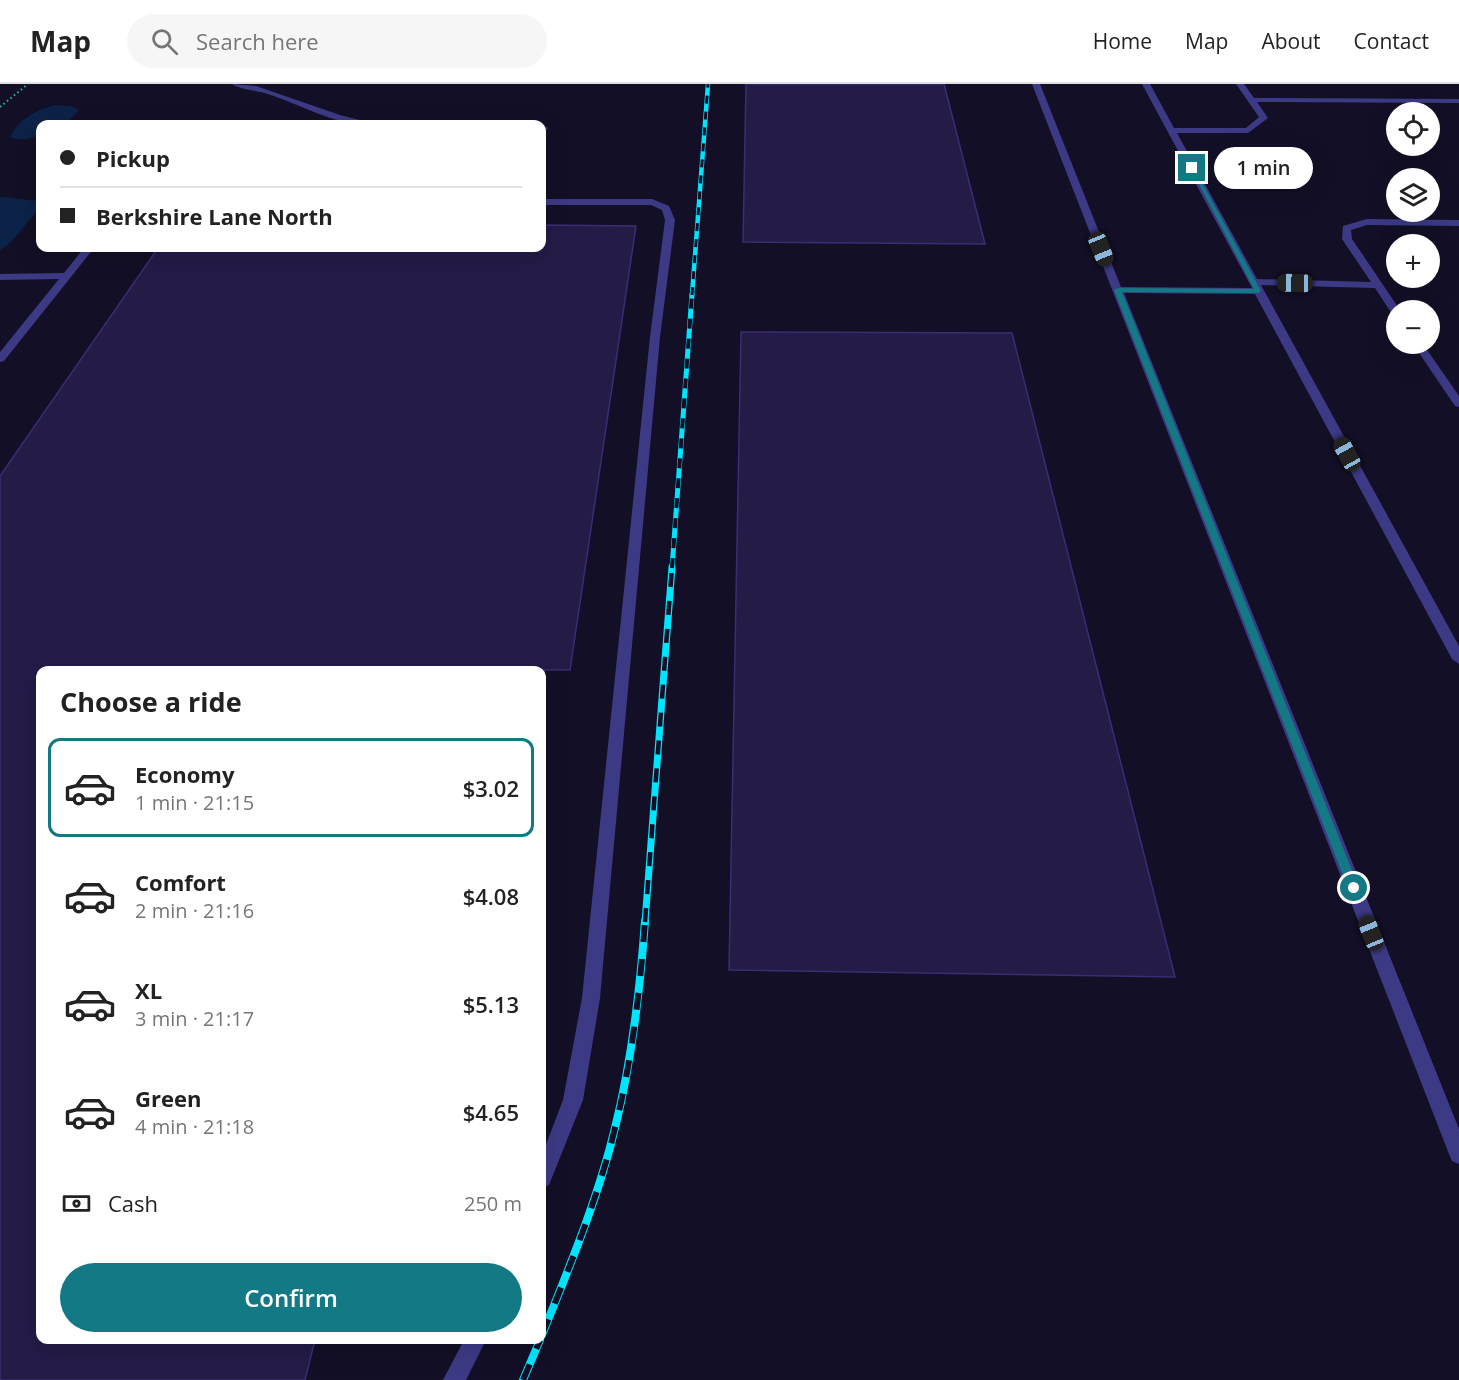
<!DOCTYPE html>
<html lang="en">
<head>
<meta charset="utf-8">
<style>
  body { margin:0; font-family:"Open Sans",sans-serif; background:#f6f6f6; color:#222; height:100vh; display:flex; flex-direction:column; font-size:22px; white-space:nowrap }
  * { box-sizing:border-box; margin:0 }
  p { font-size:20px; color:#767676 }
  .icon { flex:none; width:33px; height:33px; fill:none; stroke:currentColor; stroke-width:2; stroke-linecap:round; stroke-linejoin:round }
  .map { position:relative; flex:1; overflow:hidden }
  .side { position:absolute; left:36px; top:582px; width:510px; height:678px; display:flex; flex-direction:column; background:#fff; border-radius:12px; box-shadow:0 6px 24px #0002 }
  .side>* { flex:none }
  .guide { position:absolute; left:36px; top:36px; width:510px; height:132px; border-radius:12px; box-shadow:0 6px 24px #0002; display:grid; align-content:center; height:132px; padding:0 24px; background:#fff }
  .buttons { position:absolute; left:1386px; top:18px; display:grid; gap:12px }
  .buttons a { display:grid; place-items:center; width:54px; height:54px; border-radius:50%; background:#fff; box-shadow:0 6px 24px #0002; font-size:30px }
  .end { position:absolute; width:27px; height:27px; margin:-14px; border:8px solid #137a85; background:#fff; box-shadow:0 0 0 3px #fff }
  .from { border-radius:50% }
  .bubble { position:absolute; height:42px; border-radius:21px; background:#fff; box-shadow:0 6px 24px #0002; font-size:20px; font-weight:600; line-height:42px; text-align:center }
  .car { position:absolute; width:18px; height:36px; margin:-18px -9px; border-radius:8px; box-shadow:0 0 4px 2px #0007; background:linear-gradient(#222 24%,#8ab4d8 0 40%,#222 0 76%,#8ab4d8 0 86%,#222 0) }
  .guide b { display:flex; align-items:center; gap:21px; height:57px; font-size:22px }
  .guide b+b { border-top:2px solid #e0e0e0 }
  .guide i { width:15px; height:15px; background:#222 }
  ul { padding:0; list-style:none }
  li { display:flex; align-items:center; gap:18px; height:99px; margin:0 12px 9px; padding:0 12px; border:3px solid transparent; border-radius:12px }
  li div { flex:1 }
  li b { display:block; font-size:22px }
  li em { font-style:normal; font-weight:600 }
  li.on { border-color:#137a85 }
  li>.icon { width:54px; height:54px; stroke-width:1.5 }
  h2 { padding:0 24px; font-size:27px; line-height:72px }
  .pay { display:flex; align-items:center; gap:15px; height:66px; padding:0 24px; font-size:22px }
  .pay p { margin-inline-start:auto }
  .action { display:flex; gap:12px; margin-top:auto; padding:12px 24px }
  .action a { flex:1; height:69px; border-radius:36px; background:#137a85; color:#fff; font-size:24px; font-weight:600; line-height:69px; text-align:center }
  header { display:flex; align-items:center; gap:36px; box-sizing:border-box; height:84px; padding:0 30px; background:#fff; border-bottom:2px solid #e0e0e0 }
  header strong { font-size:28px }
  nav { display:flex; gap:33px; margin-inline-start:auto; font-size:21px }
  .search { width:420px; height:54px; background:#f6f6f6; display:flex; align-items:center; gap:15px; box-sizing:border-box; padding:0 21px; border-radius:33px; color:#767676; font-size:22px }
  .map>svg:first-child { display:block }
  .water { fill:#0c2248 }
  .building { fill:#241b47; stroke:#3b2d73; stroke-width:1.5 }
  .lines { fill:none; stroke-linecap:round; stroke-linejoin:round }
  .path { stroke:#2fb8b0; stroke-width:2; stroke-dasharray:1.5 3; stroke-linecap:butt }
  .minor { fill:#3d3a85; fill-rule:evenodd }
  .rail-far3-casing { stroke:#00e5ff; stroke-width:4.5 }
  .rail-far2-casing { stroke:#00e5ff; stroke-width:5 }
  .rail-far1-casing { stroke:#00e5ff; stroke-width:7 }
  .rail-casing { stroke:#00e5ff; stroke-width:8 }
  .rail-far3 { stroke:#130f26; stroke-width:3; stroke-dasharray:8; stroke-linecap:butt }
  .rail-far2 { stroke:#130f26; stroke-width:4; stroke-dasharray:10; stroke-linecap:butt }
  .rail-far1 { stroke:#130f26; stroke-width:4.5; stroke-dasharray:14; stroke-linecap:butt }
  .rail { stroke:#130f26; stroke-width:6; stroke-dasharray:17; stroke-linecap:butt }
  .route { fill:#137a85 }
</style>
</head>
<body>
<header>
<strong>Map</strong>
<div class="search"><svg class="icon" aria-label="search" viewBox="0 0 24 24"><circle cx="10" cy="10" r="6"/><path d="M15 15l6 6"/></svg>Search here</div>
<nav><a>Home</a><a>Map</a><a>About</a><a>Contact</a></nav>
</header>
<div class="map">
<svg width="1459" height="1296" viewBox="0 0 1459 1296">
  <rect width="100%" height="100%" fill="#130f26"/>
  <!-- water -->
  <path class="water" d="M 55,21 L 72,22 L 79,26 C 68,41 58,40 40,40 L 40,51 C 31,54 19,58 10,53 C 18,36 37,25 55,21 Z
    M 0,113 L 40,117 L 40,124 L 10,159 L 0,166 Z"/>
  <!-- building -->
  <path class="building" d="M 746,0 L 944,0 L 985,160 L 743,158 Z
    M 542,141 L 636,142 L 570,586 L 40,586 L 40,1256 L 315,1256 L 305,1296 L 0,1296 L 0,392 L 158,164 L 542,164 Z
    M 741,248 L 1012,249 L 1175,893 L 729,886 Z"/>
  <g class="lines">
    <!-- path -->
    <path class="path" d="M 0,23 L 28,0"/>
    <!-- minor -->
    <path class="minor" d="M 232,0 L 256,2 L 340,31 L 375,40 C 339,44 302,21 268,10 C 257,6 241,6 232,0 Z
      M 1032,0 L 1040,0 L 1121,203 L 1252,204 L 1142,0 L 1150,0 L 1174,44 L 1246,44 L 1259,33 L 1236,0 L 1244,0 L 1254,14 L 1459,15 L 1459,19 L 1257,18 L 1268,34 L 1248,49 L 1177,49 L 1257,195 L 1371,198 L 1342,155 L 1343,142 L 1367,135 L 1459,136 L 1459,142 L 1367,141 L 1351,146 L 1352,155 L 1400,226 L 1396,226 L 1396,231 L 1392,230 L 1375,204 L 1261,201 L 1459,562 L 1459,580 L 1452,575 L 1255,210 L 1124,209 L 1459,1045 L 1459,1080 L 1452,1077 L 1449,1070 Z
      M 542,42 L 547,43 L 548,45 L 542,47 Z
      M 542,115 L 652,115 L 669,122 L 675,136 L 660,253 L 600,914 L 583,1016 L 549,1101 L 542,1104 L 542,1071 L 563,1016 L 582,914 L 650,253 L 665,136 L 662,126 L 651,121 L 542,121 Z
      M 84,164 L 94,164 L 4,277 L 0,278 L 0,268 L 59,195 L 0,196 L 0,190 L 64,189 Z
      M 1413,260 L 1423,260 L 1459,312 L 1459,323 L 1455,322 Z
      M 464,1256 L 486,1256 L 466,1296 L 443,1296 Z"/>
    <defs>
      <path id="rail-far3" d="M 692,211 L 708,0"/>
      <path id="rail-far2" d="M 672,484 L 692,210"/>
      <path id="rail-far1" d="M 645,838 L 672,483"/>
      <path id="rail" d="M 542,1251 C 569,1184 598,1115 615,1044 C 632,976 640,907 645,837
        M 523,1296 L 540,1256"/>
    </defs>
    <!-- rail-far3 casing -->
    <use href="#rail-far3" class="rail-far3-casing"/>
    <!-- rail-far2 casing -->
    <use href="#rail-far2" class="rail-far2-casing"/>
    <!-- rail-far1 casing -->
    <use href="#rail-far1" class="rail-far1-casing"/>
    <!-- rail casing -->
    <use href="#rail" class="rail-casing"/>
    <!-- rail-far3 -->
    <use href="#rail-far3" class="rail-far3"/>
    <!-- rail-far2 -->
    <use href="#rail-far2" class="rail-far2"/>
    <!-- rail-far1 -->
    <use href="#rail-far1" class="rail-far1"/>
    <!-- rail -->
    <use href="#rail" class="rail"/>
  </g>
  <!-- route -->
  <path class="route" d="M 1190,83 L 1194,84 L 1261,207 L 1258,209 L 1122,208 L 1359,804 L 1354,809 L 1348,804 L 1114,206 L 1118,204 L 1254,205 Z"/>
</svg>
<div class="buttons">
<a><svg class="icon" aria-label="locate" viewBox="0 0 24 24"><circle cx="12" cy="12" r="6"/><path d="M12 2v4M12 18v4M2 12h4M18 12h4"/></svg></a>
<a><svg class="icon" aria-label="layers" viewBox="0 0 24 24"><path d="M12 4l9 5-9 5-9-5zM3 14l9 5 9-5"/></svg></a>
<a>+</a>
<a>−</a>
</div>
<i class="end from" style="left:1354px;top:804px"></i>
<i class="end" style="left:1192px;top:84px"></i>
<div class="bubble" style="left:1214px;top:63px;width:99px">1 min</div>
<i class="car" style="left:1101px;top:165px;rotate:158deg"></i>
<i class="car" style="left:1295px;top:199px;rotate:271deg"></i>
<i class="car" style="left:1347px;top:370px;rotate:331deg"></i>
<i class="car" style="left:1371px;top:849px;rotate:338deg"></i>
<div class="guide">
<b><i class="from"></i>Pickup</b>
<b><i></i>Berkshire Lane North</b>
</div>
<section class="side">
<h2>Choose a ride</h2>
<ul>
<li class="on"><svg class="icon" aria-label="car" viewBox="0 0 24 24"><path d="M5 17H2v-5l4-1 3-4h7l3 4 3 1v5h-3M9 17h6M6 11h13"/><circle cx="7" cy="17" r="2"/><circle cx="17" cy="17" r="2"/></svg><div><b>Economy</b><p>1 min · 21:15</p></div><em>$3.02</em></li>
<li><svg class="icon" aria-label="car" viewBox="0 0 24 24"><path d="M5 17H2v-5l4-1 3-4h7l3 4 3 1v5h-3M9 17h6M6 11h13"/><circle cx="7" cy="17" r="2"/><circle cx="17" cy="17" r="2"/></svg><div><b>Comfort</b><p>2 min · 21:16</p></div><em>$4.08</em></li>
<li><svg class="icon" aria-label="car" viewBox="0 0 24 24"><path d="M5 17H2v-5l4-1 3-4h7l3 4 3 1v5h-3M9 17h6M6 11h13"/><circle cx="7" cy="17" r="2"/><circle cx="17" cy="17" r="2"/></svg><div><b>XL</b><p>3 min · 21:17</p></div><em>$5.13</em></li>
<li><svg class="icon" aria-label="car" viewBox="0 0 24 24"><path d="M5 17H2v-5l4-1 3-4h7l3 4 3 1v5h-3M9 17h6M6 11h13"/><circle cx="7" cy="17" r="2"/><circle cx="17" cy="17" r="2"/></svg><div><b>Green</b><p>4 min · 21:18</p></div><em>$4.65</em></li>
</ul>
<div class="pay"><svg class="icon" aria-label="cash" viewBox="0 0 24 24"><path d="M3 7h18v10H3z"/><circle cx="12" cy="12" r="2"/></svg>Cash<p>250 m</p></div>
<div class="action"><a>Confirm</a></div>
</section>
</div>
</body>
</html>
